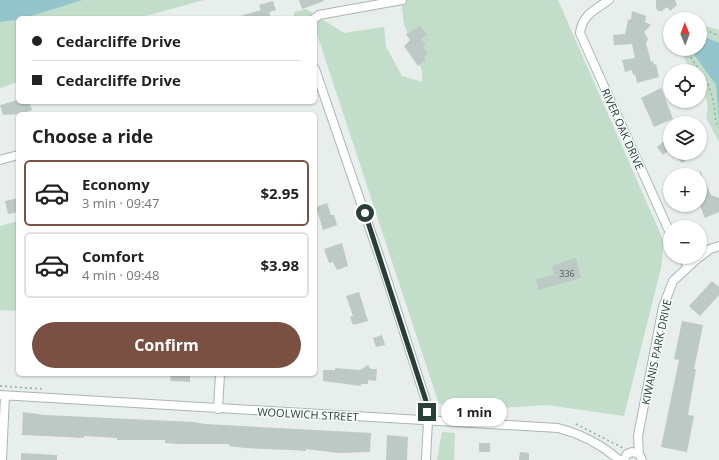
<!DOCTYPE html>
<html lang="en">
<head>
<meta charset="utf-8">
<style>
  body { margin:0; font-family:"Open Sans",sans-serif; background:#f2f2f2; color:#222; height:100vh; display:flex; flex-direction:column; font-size:15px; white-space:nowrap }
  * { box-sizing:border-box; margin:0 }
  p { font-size:13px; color:#767676 }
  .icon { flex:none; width:22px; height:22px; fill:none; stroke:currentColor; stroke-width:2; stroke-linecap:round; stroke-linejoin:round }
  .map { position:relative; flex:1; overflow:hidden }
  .details { position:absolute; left:16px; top:112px; width:301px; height:264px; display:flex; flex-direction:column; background:#fff; border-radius:6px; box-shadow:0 1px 3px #0004 }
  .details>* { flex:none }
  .top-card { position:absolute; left:16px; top:16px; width:301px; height:88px; border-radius:6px; box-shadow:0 1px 3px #0004; display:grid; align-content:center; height:88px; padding:0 16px; background:#fff }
  .needle { width:26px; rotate:359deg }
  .buttons { position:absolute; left:663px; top:12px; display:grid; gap:8px }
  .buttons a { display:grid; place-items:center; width:44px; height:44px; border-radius:50%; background:#fff; box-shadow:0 1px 3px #0004; font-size:20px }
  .end { position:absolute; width:18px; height:18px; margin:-9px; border:5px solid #273f38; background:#fff; box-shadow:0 0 0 2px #fff }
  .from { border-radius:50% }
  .bubble { position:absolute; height:28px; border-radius:14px; background:#fff; box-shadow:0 1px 3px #0004; font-size:13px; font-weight:700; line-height:28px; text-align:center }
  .top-card b { display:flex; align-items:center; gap:14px; height:38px; font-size:15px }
  .top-card b+b { border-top:1px solid #e0e0e0 }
  .top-card i { width:10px; height:10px; background:#222 }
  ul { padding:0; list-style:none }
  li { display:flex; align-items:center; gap:12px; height:66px; margin:0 8px 6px; padding:0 8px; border:2px solid #e0e0e0; border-radius:6px }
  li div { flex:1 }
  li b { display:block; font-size:15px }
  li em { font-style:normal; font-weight:700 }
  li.on { border-color:#7a5043 }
  li>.icon { width:36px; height:36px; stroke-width:1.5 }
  h2 { padding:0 16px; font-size:18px; line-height:48px }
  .cta { display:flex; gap:8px; margin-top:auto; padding:8px 16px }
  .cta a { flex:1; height:46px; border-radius:24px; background:#7a5043; color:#fff; font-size:16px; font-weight:700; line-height:46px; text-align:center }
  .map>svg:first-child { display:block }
  .green { fill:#c2ddc9 }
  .water { fill:#94c5cd }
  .building { fill:#bcc9c4 }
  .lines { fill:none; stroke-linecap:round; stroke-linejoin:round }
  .minor-casing { stroke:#aab6b2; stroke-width:10 }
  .path { stroke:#8aafa3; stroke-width:1.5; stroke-dasharray:2 3; stroke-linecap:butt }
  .minor { stroke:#fff; stroke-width:8 }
  .route { stroke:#273f38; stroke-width:5 }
  .labels { text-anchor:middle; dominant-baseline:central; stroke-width:3; stroke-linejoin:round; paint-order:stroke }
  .number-label { font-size:9px; fill:#4c625b }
  .street-label { font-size:11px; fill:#273f38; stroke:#f7fbf9 }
</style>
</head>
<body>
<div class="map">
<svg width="719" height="460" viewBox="0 0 719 460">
  <rect width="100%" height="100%" fill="#e7eeeb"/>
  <!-- green -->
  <path class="green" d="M 83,0 L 204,0 L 138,18 L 25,18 Z
    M 401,0 L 558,0 L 664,242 L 661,268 L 624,416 L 547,405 L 501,408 L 439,404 L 317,34 L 315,33 L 315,18 L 294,18 L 294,12 L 306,9 L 344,33 L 384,27 L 386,47 L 402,76 L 422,82 L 422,71 L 404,24 Z
    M 18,20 L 18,82 L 0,88 L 0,22 Z
    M 700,24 L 719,30 L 719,142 L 706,118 L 708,107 L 703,85 L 700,82 L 700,71 L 691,71 L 680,49 L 700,49 Z
    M 18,221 L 18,311 L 0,310 L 0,226 Z
    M 442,432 L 455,433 L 454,460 L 437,460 Z"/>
  <!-- water -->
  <path class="water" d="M 0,0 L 83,0 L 25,18 L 18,18 L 18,20 L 0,22 Z
    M 700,35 L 719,43 L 719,121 L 716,85 L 690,49 L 700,49 Z"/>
  <!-- building -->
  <path class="building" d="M 299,0 L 324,0 L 324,1 L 302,9 Z
    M 656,0 L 675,0 L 677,5 L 670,11 L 667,7 L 662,11 L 658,11 L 656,8 Z
    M 273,1 L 276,10 L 269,12 L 271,17 L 240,18 L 240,16 L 261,10 L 259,5 Z
    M 632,11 L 646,16 L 645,22 L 651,25 L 644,32 L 648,39 L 646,43 L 651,62 L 653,61 L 654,65 L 656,64 L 659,77 L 637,83 L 635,74 L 633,75 L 632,70 L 625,72 L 622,60 L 635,58 L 632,44 L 614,45 L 613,35 L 625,34 L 628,20 L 631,19 Z
    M 420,26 L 427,35 L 421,39 L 426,45 L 423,48 L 428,53 L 424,57 L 426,60 L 418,66 L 404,46 L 410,40 L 406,34 Z
    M 661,88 L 673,119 L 654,127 L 641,98 Z
    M 18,100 L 18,102 L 29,102 L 32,110 L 22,114 L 3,115 L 0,105 Z
    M 670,136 L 670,149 L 663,155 L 657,147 Z
    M 673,153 L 694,153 L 682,163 Z
    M 700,170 L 711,195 L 719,198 L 719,212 L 705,218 L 700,206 Z
    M 18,198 L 18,212 L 8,214 L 5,201 Z
    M 327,203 L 331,215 L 334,215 L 337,225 L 323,230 L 316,207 Z
    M 342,243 L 348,266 L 337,270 L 333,262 L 329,263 L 324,249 Z
    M 576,258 L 581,278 L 538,290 L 536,279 L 554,275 L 552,267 L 554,265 Z
    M 712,281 L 719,287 L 719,295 L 700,316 L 689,306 Z
    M 359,292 L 368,321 L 353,325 L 350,317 L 353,316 L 346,296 Z
    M 682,321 L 703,325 L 694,369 L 696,369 L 688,415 L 694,416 L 687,452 L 661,447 L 679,360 L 674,359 Z
    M 382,335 L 385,345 L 376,347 L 373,338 Z
    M 368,365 L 371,369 L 377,369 L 376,381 L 368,380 L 368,384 L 361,384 L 361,386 L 323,381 L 323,370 L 335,370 L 335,368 L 360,370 Z
    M 171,374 L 190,374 L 190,382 L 170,381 Z
    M 23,412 L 45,415 L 194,422 L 205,424 L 371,433 L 370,452 L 338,453 L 306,449 L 306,451 L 290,450 L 245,448 L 229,446 L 229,444 L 179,444 L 165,443 L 165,440 L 117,440 L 117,438 L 84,436 L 84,438 L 67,437 L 22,435 Z
    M 387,435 L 408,437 L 407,460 L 386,460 Z
    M 479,443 L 490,443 L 490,452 L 479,452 Z
    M 520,452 L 529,453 L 529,460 L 519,460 Z
    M 21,453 L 57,455 L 57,460 L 21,460 Z"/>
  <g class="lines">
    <defs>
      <path id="minor" d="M 609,0 C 595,10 582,15 580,33 L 670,233
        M 315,18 L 319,15 L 402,0
        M 315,69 L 384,270 L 426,401 L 428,420 L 426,460
        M 0,160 L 18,155
        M 682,257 L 688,266
        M 700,257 L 710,249 L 719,246
        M 0,395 L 558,428 C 581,434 601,444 619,460
        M 218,409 L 220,374
        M 639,454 L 638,436 L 663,307 L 673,281 L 699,257
        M 2,460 L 5,396
        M 624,460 L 627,454 L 632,452 L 639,454 L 642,460"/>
    </defs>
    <!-- minor casing -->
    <use href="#minor" class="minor-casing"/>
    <!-- path -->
    <path class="path" d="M 700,30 L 706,30 L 719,36
      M 685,49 L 700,71
      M 700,71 C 708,81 712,94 714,106 C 716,114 714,121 719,128
      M 0,386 L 44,389
      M 576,424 L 623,448"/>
    <!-- minor -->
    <use href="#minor" class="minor"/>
  </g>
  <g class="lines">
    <!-- route -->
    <path class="route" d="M 365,213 L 426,401 L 427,412"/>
  </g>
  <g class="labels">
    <!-- number labels -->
    <g class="number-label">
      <text x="567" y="273">336</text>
    </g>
    <!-- street labels -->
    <g class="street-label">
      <text transform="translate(623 129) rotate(66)">RIVER OAK DRIVE</text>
      <text transform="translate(656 352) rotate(-78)">KIWANIS PARK DRIVE</text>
      <text transform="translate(308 414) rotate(3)">WOOLWICH STREET</text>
    </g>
  </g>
</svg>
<div class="buttons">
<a><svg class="needle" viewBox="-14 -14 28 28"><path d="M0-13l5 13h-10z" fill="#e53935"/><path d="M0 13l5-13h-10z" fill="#767676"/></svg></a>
<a><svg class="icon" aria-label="locate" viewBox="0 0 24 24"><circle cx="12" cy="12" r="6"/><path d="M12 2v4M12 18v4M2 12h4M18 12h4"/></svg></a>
<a><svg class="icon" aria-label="layers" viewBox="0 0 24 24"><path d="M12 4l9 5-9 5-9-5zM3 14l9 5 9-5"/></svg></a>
<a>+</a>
<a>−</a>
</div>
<i class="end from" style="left:365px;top:213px"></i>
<i class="end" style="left:427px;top:412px"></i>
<div class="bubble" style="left:441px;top:398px;width:66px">1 min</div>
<div class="top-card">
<b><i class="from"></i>Cedarcliffe Drive</b>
<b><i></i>Cedarcliffe Drive</b>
</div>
<section class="details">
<h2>Choose a ride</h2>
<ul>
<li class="on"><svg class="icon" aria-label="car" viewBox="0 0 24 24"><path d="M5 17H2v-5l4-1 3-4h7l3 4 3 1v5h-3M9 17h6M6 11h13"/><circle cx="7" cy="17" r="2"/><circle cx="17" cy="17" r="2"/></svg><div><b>Economy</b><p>3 min · 09:47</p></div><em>$2.95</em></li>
<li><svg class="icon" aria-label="car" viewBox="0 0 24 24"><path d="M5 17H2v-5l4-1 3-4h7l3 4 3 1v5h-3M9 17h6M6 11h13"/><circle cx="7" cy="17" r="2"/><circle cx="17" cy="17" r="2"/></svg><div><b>Comfort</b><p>4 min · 09:48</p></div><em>$3.98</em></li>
</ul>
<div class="cta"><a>Confirm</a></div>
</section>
</div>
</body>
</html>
